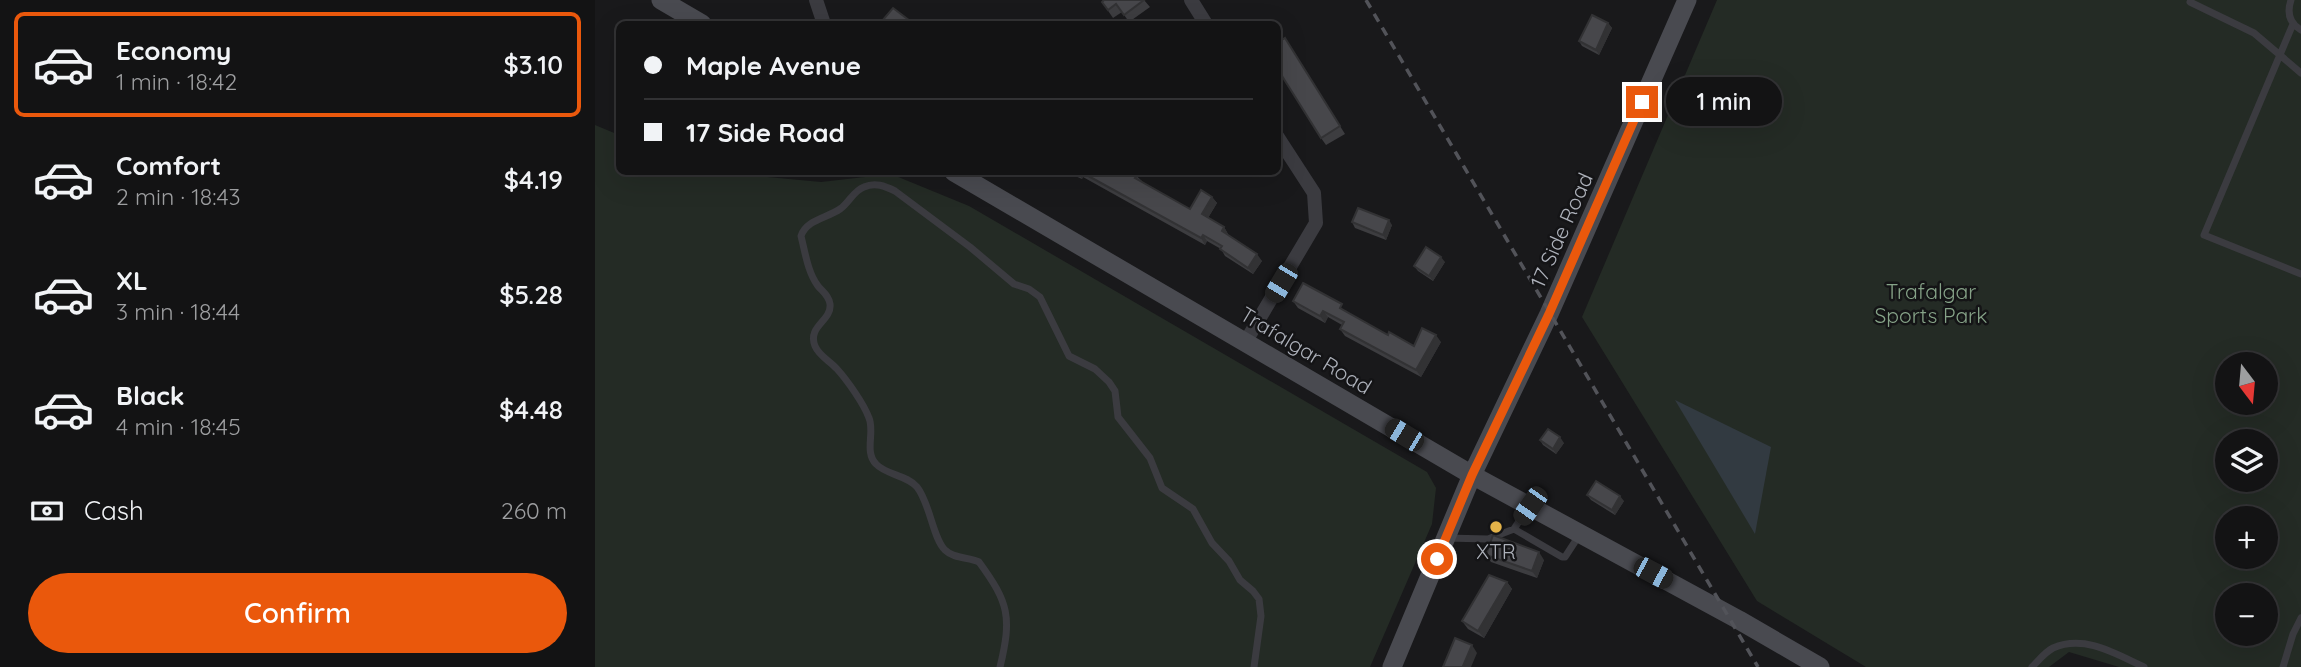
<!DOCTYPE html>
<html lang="en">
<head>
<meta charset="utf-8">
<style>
  body { margin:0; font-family:Quicksand,sans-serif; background:#1c1c1d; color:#f1f3f6; height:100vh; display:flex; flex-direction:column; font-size:26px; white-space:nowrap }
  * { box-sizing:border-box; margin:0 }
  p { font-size:23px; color:#9d9ea0 }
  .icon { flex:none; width:38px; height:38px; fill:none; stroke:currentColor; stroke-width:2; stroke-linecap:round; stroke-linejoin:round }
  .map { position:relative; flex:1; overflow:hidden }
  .side { display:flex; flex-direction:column; background:#131314; width:595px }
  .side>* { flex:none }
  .top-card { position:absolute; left:21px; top:21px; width:665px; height:154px; border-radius:10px; box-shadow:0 7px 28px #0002,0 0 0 2px #323234; display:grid; align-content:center; height:154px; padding:0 28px; background:#131314 }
  .needle { width:46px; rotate:164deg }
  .fabs { position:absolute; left:1620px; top:352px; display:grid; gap:14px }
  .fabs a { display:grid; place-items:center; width:63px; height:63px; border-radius:50%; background:#131314; box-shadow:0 7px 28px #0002,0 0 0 2px #323234; font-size:35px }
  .end { position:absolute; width:32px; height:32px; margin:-16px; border:9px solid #ea580c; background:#fff; box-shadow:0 0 0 4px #fff }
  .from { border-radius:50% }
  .bubble { position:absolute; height:49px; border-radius:24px; background:#131314; box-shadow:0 7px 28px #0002,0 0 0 2px #323234; font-size:23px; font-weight:600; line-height:49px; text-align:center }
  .car { position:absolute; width:21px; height:42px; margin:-21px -10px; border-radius:9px; box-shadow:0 0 5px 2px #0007; background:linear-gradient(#222 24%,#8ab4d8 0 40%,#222 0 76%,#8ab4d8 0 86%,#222 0) }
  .top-card b { display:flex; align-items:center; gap:24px; height:66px; font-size:26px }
  .top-card b+b { border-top:2px solid #323234 }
  .top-card i { width:18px; height:18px; background:#f1f3f6 }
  ul { padding:12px 0 0; list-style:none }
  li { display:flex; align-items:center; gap:21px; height:105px; margin:0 14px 10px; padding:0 14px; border:4px solid transparent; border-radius:10px }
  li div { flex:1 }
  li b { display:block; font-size:26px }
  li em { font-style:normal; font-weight:600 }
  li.selected { border-color:#ea580c }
  li>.icon { width:63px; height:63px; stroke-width:1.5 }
  .pay { display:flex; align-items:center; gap:18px; height:77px; padding:0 28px; font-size:26px }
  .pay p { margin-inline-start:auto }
  .primary-button { display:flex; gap:14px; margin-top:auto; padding:14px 28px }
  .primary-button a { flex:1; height:80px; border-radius:42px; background:#ea580c; color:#fff; font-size:28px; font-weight:600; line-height:80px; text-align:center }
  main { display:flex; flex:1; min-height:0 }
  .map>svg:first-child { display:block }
  .green { fill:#242b25; fill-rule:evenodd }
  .water { fill:#323a41 }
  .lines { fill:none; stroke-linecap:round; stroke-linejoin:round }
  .lane { stroke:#3b3b40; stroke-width:7 }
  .street { stroke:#3b3b40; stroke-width:14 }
  .secondary { stroke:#494a50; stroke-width:19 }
  .rail { stroke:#525359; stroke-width:3.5; stroke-dasharray:9 7; stroke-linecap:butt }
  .wall { fill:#3d3d40 }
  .shaded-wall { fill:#323234 }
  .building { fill:#47474b; stroke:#323234; stroke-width:2 }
  .route { stroke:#ea580c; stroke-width:9 }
  .poi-dot { fill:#e4b349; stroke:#141416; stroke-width:2.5 }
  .labels { text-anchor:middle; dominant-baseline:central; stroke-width:5; stroke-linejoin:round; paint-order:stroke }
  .street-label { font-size:21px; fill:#adb1ba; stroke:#141416 }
  .park-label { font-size:21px; fill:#86a388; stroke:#141416 }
  .poi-label { font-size:21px; fill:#adb1ba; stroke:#141416 }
</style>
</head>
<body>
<main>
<section class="side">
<ul>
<li class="selected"><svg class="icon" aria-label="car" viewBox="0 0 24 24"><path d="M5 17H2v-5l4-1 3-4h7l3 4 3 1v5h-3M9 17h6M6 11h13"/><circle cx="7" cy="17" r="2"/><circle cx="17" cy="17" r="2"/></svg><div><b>Economy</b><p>1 min · 18:42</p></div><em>$3.10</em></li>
<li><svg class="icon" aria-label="car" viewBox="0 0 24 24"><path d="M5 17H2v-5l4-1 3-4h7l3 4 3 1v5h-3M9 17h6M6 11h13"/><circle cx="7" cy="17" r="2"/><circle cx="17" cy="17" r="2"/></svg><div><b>Comfort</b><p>2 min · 18:43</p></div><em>$4.19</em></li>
<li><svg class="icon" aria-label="car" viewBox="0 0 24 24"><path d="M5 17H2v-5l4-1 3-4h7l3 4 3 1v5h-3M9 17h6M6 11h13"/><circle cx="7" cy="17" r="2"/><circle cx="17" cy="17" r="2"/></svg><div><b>XL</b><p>3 min · 18:44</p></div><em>$5.28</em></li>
<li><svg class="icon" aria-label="car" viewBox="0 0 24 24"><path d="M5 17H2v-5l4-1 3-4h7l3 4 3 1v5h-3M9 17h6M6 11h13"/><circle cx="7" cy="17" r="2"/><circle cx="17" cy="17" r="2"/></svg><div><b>Black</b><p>4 min · 18:45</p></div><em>$4.48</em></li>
</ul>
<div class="pay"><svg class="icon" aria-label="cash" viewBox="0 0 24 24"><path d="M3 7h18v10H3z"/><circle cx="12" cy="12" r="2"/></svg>Cash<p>260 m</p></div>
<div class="primary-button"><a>Confirm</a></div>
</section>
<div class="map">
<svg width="1706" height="667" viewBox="0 0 1706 667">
  <rect width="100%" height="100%" fill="#19191b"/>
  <!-- green -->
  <path class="green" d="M 1122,0 L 1706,0 L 1706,667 L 1524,667 L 1474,652 L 1454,667 L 1271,667 L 1162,601 L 987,317 ZM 1633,364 L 1671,364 L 1671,402 L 1633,402 ZM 1633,441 L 1671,441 L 1671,480 L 1633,480 ZM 1633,518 L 1671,518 L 1671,556 L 1633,556 ZM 1633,595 L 1671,595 L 1671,634 L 1633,634 Z
    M 0,125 L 24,135 L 24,172 L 119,172 L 226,182 L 296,174 L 374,206 L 832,472 L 841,488 L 837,524 L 775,667 L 0,667 Z"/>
  <!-- water -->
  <path class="water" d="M 1080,400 L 1176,447 L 1160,534 Z"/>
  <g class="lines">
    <!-- lane -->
    <path class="lane" d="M 1596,0 L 1595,2 L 1659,33 L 1706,73
      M 1696,0 C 1692,12 1694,23 1706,30
      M 1698,24 L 1609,235 L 1706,274
      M 919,529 L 967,557 L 970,557 L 985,534
      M 851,538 L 893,539 L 919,529 L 934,506
      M 405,667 C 417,617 414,603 384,562 C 374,557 359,559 350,550 C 338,539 335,503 322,487 C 312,475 291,475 281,464 C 269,452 280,432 274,418 C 269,404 252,380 242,369 C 235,361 224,356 220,346 C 212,326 237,321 235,304 C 234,296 228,292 223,286 C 213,273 210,252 206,236 C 211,220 232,218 245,209 C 254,203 258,191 269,187 C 280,182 290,186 300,191 L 375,247 L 419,284 L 434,289 L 445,297 L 474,356 L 500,369 L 514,382 L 520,391 L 523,417 L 555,458 L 567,488 L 598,509 L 617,543 L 634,561 L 645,580 L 658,591 L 664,599 L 666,616 L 659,667
      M 1437,667 C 1443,661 1450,652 1458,648 C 1490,634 1521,654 1549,667
      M 1688,667 L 1698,634 L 1706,618"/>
    <!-- street -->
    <path class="street" d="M 221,0 L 229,24
      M 596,0 L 611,24
      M 651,341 L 721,223 L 719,193 L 682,136"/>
    <!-- secondary -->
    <path class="secondary" d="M 66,0 L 107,24
      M 359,172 L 877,475 L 1144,620 L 1225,667
      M 797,667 L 877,475 L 954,314 L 1092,0"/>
    <!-- rail -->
    <path class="rail" d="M 771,0 L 1163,667"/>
  </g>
  <!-- wall -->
  <path class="wall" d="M 549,0 L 555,7 L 534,22 L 527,12 L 518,18 L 507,2 Z
    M 1013,23 L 1017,28 L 1004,55 L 987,46 L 984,41 Z
    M 690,38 L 750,134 L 731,145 L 726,138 Z
    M 471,172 L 537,172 L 547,181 L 546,182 L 595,209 L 617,197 L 622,203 L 613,218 L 629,227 L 633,234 L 632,235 L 667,261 L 658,274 L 630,256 L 626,249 L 612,241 L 610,245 L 488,177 L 487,179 Z
    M 757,222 L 797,225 L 791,240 L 760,228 Z
    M 850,262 L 838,281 L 823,271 L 819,266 Z
    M 698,301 L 752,311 L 751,312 L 793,335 L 819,346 L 846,342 L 826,377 L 750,336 L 745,329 L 747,325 L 733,317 L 730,323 L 703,308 Z
    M 945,440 L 969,443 L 961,454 L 948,445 Z
    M 992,495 L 1029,501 L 1020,515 L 996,500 Z
    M 891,555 L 949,560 L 942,578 L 896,562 Z
    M 912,582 L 917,589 L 889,638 L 873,629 L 867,621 Z"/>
  <!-- shaded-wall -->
  <path class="shaded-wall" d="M 1013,23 L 1017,28 L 1004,55 L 1001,50 Z
    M 483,172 L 485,172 L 488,177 L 487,179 L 483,173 Z
    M 617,197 L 622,203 L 611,221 L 607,214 Z
    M 794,220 L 797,225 L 791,240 L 788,235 Z
    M 629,227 L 633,234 L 631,238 L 627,231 Z
    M 608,235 L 612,241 L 610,245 L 606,238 Z
    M 662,254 L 667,261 L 658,274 L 653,268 Z
    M 846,257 L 850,262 L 838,281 L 834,276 Z
    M 728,311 L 733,317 L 730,323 L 725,316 Z
    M 841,335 L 846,342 L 826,377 L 821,370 Z
    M 965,437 L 969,443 L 961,454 L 958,449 Z
    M 1025,496 L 1029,501 L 1020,515 L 1017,510 Z
    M 944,552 L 949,560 L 942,578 L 937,571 Z
    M 912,582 L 917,589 L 889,638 L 883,631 Z
    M 877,645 L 882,653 L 876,667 L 868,667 Z"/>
  <!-- building -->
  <path class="building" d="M 509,0 L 549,0 L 529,15 L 521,4 L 513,10 L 507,2 Z
    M 298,8 L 319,24 L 292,24 L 287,21 Z
    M 997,15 L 1013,23 L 1001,50 L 984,41 Z
    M 690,38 L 745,126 L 726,138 L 682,68 L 682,43 Z
    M 486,172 L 537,172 L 543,175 L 540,178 L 595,209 L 606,190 L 617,197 L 607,214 L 629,227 L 627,231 L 662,254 L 653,268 L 625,249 L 627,246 L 608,235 L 606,238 Z
    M 763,208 L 794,220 L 788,235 L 757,222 Z
    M 831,247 L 846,257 L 834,276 L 819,266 Z
    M 708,283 L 747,304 L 745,308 L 793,335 L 794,332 L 819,346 L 827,328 L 841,335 L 821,370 L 745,329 L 749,322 L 728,311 L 725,316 L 698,301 Z
    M 953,429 L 965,437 L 958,449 L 945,440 Z
    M 1001,481 L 1025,496 L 1017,510 L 992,495 Z
    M 898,535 L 944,552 L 937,571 L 891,555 Z
    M 894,575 L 912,582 L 883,631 L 867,621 Z
    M 860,638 L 877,645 L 868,666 L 869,667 L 848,667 Z"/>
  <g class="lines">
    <!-- route -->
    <path class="route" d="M 842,559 L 877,475 L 954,314 L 1047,102"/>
  </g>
  <!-- markers -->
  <circle class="poi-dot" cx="901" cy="527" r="7"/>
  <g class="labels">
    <!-- street labels -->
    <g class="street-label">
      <text transform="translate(966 230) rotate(-66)">17 Side Road</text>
      <text transform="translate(711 350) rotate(31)">Trafalgar Road</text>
    </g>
    <!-- park labels -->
    <g class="park-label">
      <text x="1336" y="291">Trafalgar<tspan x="1336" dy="24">Sports Park</tspan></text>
    </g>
    <!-- poi labels -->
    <g class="poi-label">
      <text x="901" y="551">XTR</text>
    </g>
  </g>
</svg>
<div class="fabs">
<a><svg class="needle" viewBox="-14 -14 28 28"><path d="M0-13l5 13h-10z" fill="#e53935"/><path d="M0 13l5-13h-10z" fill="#9d9ea0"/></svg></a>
<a><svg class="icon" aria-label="layers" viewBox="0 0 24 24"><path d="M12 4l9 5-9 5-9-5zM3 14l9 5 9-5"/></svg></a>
<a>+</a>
<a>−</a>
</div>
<i class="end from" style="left:842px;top:559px"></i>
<i class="end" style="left:1047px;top:102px"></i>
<div class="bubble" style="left:1071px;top:77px;width:116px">1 min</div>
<i class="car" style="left:686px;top:283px;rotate:211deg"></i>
<i class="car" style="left:809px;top:435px;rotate:301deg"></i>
<i class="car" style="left:935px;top:506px;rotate:215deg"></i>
<i class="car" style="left:1058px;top:573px;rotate:118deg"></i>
<div class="top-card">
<b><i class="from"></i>Maple Avenue</b>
<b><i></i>17 Side Road</b>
</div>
</div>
</main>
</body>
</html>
